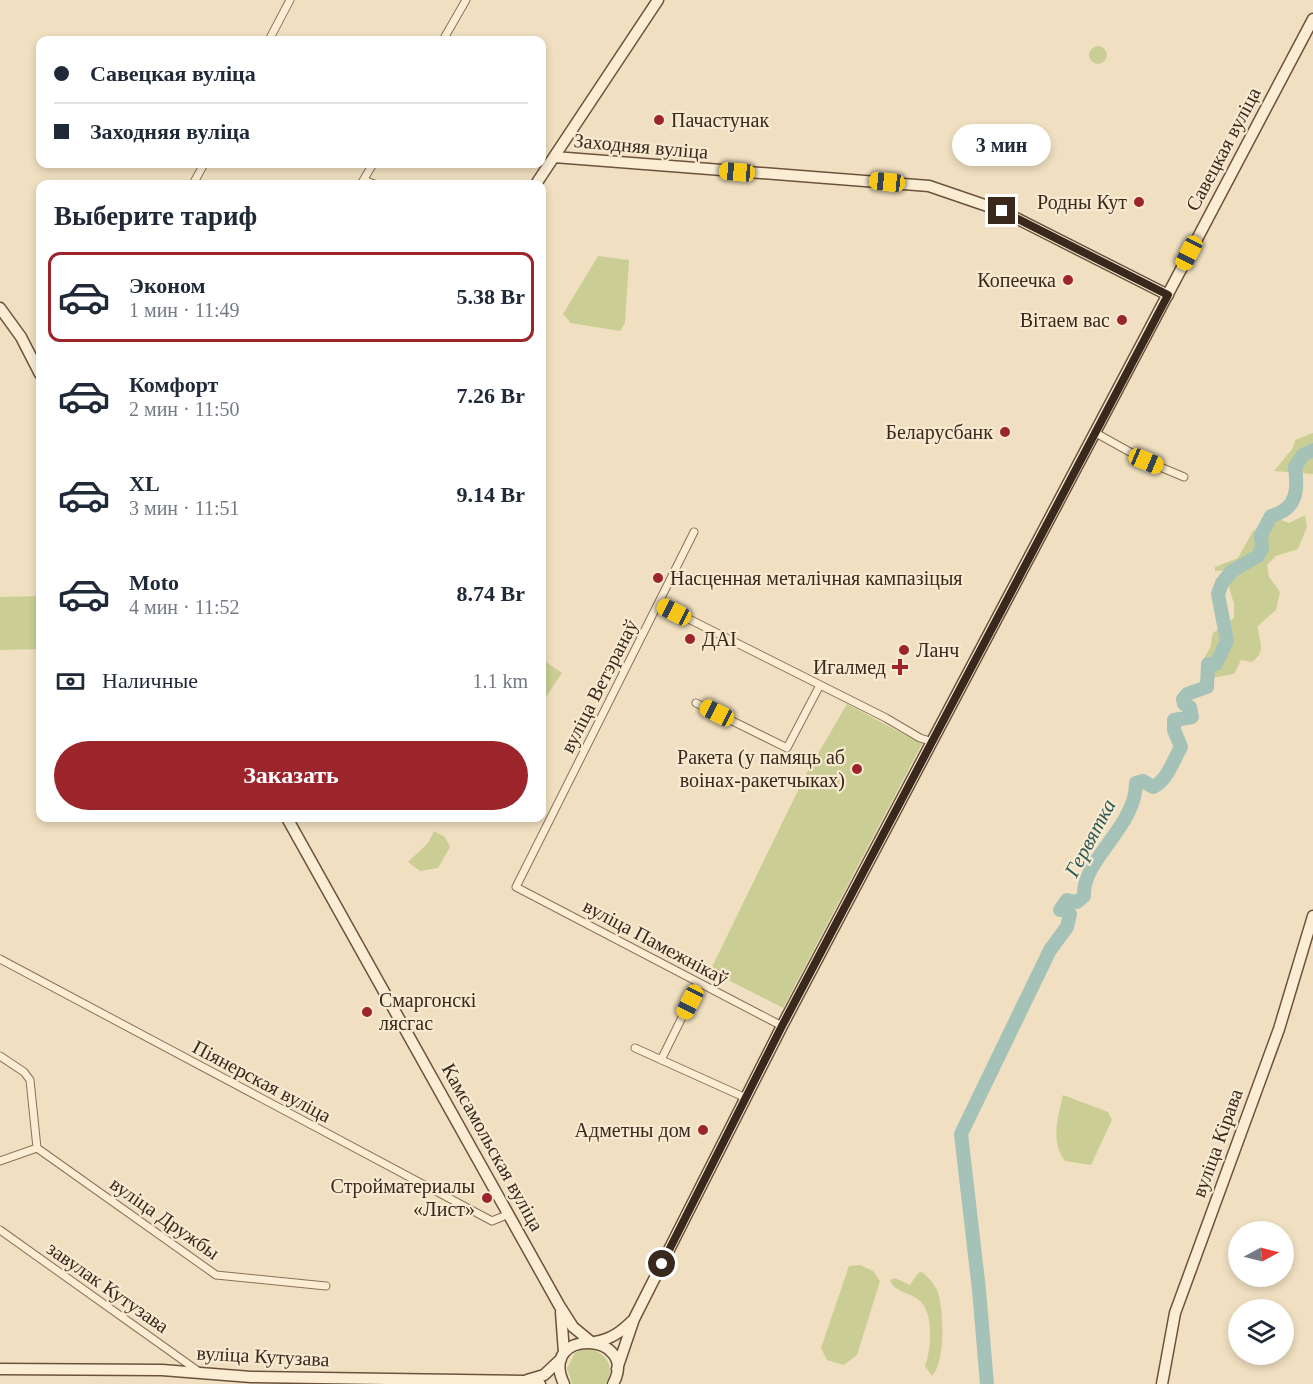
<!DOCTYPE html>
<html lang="ru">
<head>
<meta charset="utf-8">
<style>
  body { margin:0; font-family:"Times New Roman",serif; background:#f2f2f3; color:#1f2937; height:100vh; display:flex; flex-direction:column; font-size:22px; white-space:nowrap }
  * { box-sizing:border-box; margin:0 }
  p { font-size:20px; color:#747a83 }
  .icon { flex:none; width:33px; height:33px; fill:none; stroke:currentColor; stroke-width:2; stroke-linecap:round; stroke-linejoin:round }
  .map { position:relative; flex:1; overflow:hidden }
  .drawer { position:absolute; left:36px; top:180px; width:510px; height:642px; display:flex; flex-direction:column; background:#fff; border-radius:12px; box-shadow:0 3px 9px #0003 }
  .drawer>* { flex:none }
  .banner { position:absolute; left:36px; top:36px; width:510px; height:132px; border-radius:12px; box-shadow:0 3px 9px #0003; display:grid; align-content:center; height:132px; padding:0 18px; background:#fff }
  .needle { width:39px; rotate:83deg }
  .controls { position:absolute; left:1228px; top:1221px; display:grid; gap:12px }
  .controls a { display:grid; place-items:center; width:66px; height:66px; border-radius:50%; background:#fff; box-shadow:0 3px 9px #0003; font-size:30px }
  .end { position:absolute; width:27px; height:27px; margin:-14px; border:8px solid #39291d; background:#fff; box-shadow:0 0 0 3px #fff }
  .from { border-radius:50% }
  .bubble { position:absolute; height:42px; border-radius:21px; background:#fff; box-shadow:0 3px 9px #0003; font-size:20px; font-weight:600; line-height:42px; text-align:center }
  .car { position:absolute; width:18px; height:36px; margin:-18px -9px; border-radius:8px; box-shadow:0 0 4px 2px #0007; background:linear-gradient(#f5c518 24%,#345 0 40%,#f5c518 0 76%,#345 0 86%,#f5c518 0) }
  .banner b { display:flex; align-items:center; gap:21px; height:57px; font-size:22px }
  .banner b+b { border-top:2px solid #e0e1e3 }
  .banner i { width:15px; height:15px; background:#1f2937 }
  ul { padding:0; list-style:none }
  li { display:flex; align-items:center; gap:18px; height:90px; margin:0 12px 9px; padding:0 6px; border:3px solid transparent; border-radius:12px }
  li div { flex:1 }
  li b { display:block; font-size:22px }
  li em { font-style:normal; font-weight:600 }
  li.on { border-color:#9b252a }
  li>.icon { width:54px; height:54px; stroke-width:1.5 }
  h2 { padding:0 18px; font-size:27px; line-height:72px }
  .pay { display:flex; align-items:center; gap:15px; height:66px; padding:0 18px; font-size:22px }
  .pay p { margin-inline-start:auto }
  .cta { display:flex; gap:12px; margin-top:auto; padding:12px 18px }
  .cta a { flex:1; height:69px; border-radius:36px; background:#9b252a; color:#fff; font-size:24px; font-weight:600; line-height:69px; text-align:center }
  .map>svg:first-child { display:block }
  .green { fill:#cace94 }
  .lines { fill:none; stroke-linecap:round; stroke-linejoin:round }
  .river { stroke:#a4c2b8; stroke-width:14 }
  .street-casing { stroke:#8a7158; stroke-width:9 }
  .secondary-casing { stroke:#6c523b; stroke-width:13 }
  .street { stroke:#faedd4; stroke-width:7 }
  .secondary { stroke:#faedd4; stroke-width:10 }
  .route { stroke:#39291d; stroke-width:8 }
  .poi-dot { fill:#9b252a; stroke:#f7ead1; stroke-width:2 }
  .labels { text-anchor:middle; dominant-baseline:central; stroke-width:4.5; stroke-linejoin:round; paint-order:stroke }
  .poi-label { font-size:20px; fill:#39291d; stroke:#f7ead1; text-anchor:end }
  .street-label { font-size:20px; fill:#39291d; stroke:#f7ead1 }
  .water-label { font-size:21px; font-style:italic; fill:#2b5955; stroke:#f7ead1 }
</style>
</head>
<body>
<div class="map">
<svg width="1313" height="1384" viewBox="0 0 1313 1384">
  <rect width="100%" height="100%" fill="#f0e0c1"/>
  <!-- green -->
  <path class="green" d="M1089 55a9 9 0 1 1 18 0a9 9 0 1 1-18 0Z
    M 598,256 L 629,260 L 625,323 L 620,331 L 571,323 L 563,314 Z
    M 1313,433 L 1313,474 L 1274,471 L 1293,448 L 1295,440 Z
    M 1305,515 L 1307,527 L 1298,549 L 1276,556 L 1267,565 L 1269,577 L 1280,592 L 1276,610 L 1258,626 C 1258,642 1268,650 1252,662 L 1241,660 L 1234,674 L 1211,678 C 1199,666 1203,660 1210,648 C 1212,643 1211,638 1213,633 L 1234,618 L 1234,604 L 1228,584 L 1238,572 L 1235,570 L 1215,571 L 1215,567 L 1238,558 L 1253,531 C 1262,529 1265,521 1273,517 L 1289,523 Z
    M 40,596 L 40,649 L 0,650 L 0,597 Z
    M 542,659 L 562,673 L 542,703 Z
    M 847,704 L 922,744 L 783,1008 L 710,971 L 805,776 Z
    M 434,831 L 445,837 L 450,847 L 438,868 L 420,871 L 408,862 L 428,843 Z
    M 1063,1095 L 1108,1112 L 1112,1120 L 1091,1165 L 1065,1161 C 1050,1141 1058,1118 1063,1095 Z
    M 860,1265 L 873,1271 L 880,1281 L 857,1355 L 844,1365 L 827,1360 L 821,1348 L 849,1266 Z
    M 922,1272 C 928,1277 933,1282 937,1290 C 944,1307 946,1363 932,1376 L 925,1366 C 931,1350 934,1316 921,1302 C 912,1292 894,1293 890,1280 L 895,1278 L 910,1285 L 918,1273 Z
    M 583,1349 C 603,1348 618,1366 605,1384 L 572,1384 L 567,1368 L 575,1353 Z"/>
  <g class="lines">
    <!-- river -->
    <path class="river" d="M 987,1384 L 979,1290 L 961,1134 L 1050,950 L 1067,927 L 1070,914 L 1066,909 L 1060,910 L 1067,900 L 1077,902 L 1084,896 C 1082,859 1136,827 1136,783 L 1143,781 L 1153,787 C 1167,781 1174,759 1181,747 L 1174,730 L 1174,720 L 1192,717 L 1190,707 L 1184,704 L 1183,699 L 1187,694 L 1207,687 L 1208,664 L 1216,664 L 1227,641 L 1218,594 L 1222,583 L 1232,571 L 1258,556 L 1262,548 L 1261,535 L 1271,516 C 1298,509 1298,489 1295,467 L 1303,455 L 1313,450"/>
    <defs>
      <path id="street" d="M 269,40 L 290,0
        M 443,40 L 466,0
        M 364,180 L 374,184
        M 193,184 L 204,164
        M 361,184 L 373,164
        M 1094,432 L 1146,461 L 1184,477
        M 694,532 L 516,887 L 782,1026
        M 659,604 L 886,718 L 920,738 L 933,742
        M 696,703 L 787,748 L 820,685
        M 0,959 L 492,1221 L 509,1214
        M 635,1048 L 746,1098
        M 0,1056 L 24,1072 L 30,1080 L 37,1148
        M 661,1060 L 699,983
        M 0,1161 L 37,1148 L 216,1275 L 326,1286
        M 0,1230 L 198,1371"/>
      <path id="secondary" d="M 554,157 L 929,186 L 1002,211 L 1168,295
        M 536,184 L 658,0
        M 0,308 L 21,337 L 40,374
        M 287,818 L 559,1305 L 573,1327 L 590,1341
        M 561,1312 L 564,1353
        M 595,1342 C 611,1339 621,1332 632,1321
        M 0,1369 L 162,1370 L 251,1377 L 524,1381 L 540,1384
        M 617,1369 L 634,1319 L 782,1026 L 1313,19
        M 527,1380 L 544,1375 L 561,1359
        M 564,1384 C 537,1327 641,1332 613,1384
        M 1162,1384 L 1175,1313 L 1279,1029 L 1313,916"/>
    </defs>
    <!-- street casing -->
    <use href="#street" class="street-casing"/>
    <!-- secondary casing -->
    <use href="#secondary" class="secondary-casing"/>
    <!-- street -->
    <use href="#street" class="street"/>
    <!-- secondary -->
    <use href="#secondary" class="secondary"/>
  </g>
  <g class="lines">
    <!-- route -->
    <path class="route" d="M 662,1264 L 782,1026 L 1168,295 L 1002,211"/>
  </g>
  <!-- markers -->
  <g class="poi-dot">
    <circle cx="659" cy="120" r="6"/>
    <circle cx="1139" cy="202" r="6"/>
    <circle cx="1068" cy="280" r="6"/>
    <circle cx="1122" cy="320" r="6"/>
    <circle cx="1005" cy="432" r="6"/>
    <circle cx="658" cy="578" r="6"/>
    <circle cx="690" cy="639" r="6"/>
    <circle cx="904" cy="650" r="6"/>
    <path d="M897 658h6v6h6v6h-6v6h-6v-6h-6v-6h6z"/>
    <circle cx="857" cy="769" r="6"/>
    <circle cx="367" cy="1012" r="6"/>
    <circle cx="703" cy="1130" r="6"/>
    <circle cx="487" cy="1198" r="6"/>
  </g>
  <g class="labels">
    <!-- poi labels -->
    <g class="poi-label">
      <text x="671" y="120" text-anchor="start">Пачастунак</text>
      <text x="1127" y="202">Родны Кут</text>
      <text x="1056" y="280">Копеечка</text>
      <text x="1110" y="320">Вітаем вас</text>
      <text x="993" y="432">Беларусбанк</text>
      <text x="670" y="578" text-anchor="start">Насценная металічная кампазіцыя</text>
      <text x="702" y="639" text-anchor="start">ДАІ</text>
      <text x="916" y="650" text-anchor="start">Ланч</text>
      <text x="886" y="667">Игалмед</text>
      <text x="845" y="757">Ракета (у памяць аб<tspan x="845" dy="23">воінах-ракетчыках)</tspan></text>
      <text x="379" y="1000" text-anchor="start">Смаргонскі<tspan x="379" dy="23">лясгас</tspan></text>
      <text x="691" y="1130">Адметны дом</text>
      <text x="475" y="1186">Стройматериалы<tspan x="475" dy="23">«Лист»</tspan></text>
    </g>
    <!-- street labels -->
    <g class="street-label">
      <text transform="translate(641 146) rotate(5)">Заходняя вуліца</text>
      <text transform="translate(1223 149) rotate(-62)">Савецкая вуліца</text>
      <text transform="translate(599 686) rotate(-63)">вуліца Ветэранаў</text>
      <text transform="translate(656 942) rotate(28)">вуліца Памежнікаў</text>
      <text transform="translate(262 1081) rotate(28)">Піянерская вуліца</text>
      <text transform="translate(1217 1143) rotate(-70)">вуліца Кірава</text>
      <text transform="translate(493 1147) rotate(61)">Камсамольская вуліца</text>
      <text transform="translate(165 1218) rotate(35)">вуліца Дружбы</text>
      <text transform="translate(108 1287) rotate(35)">завулак Кутузава</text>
      <text transform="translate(263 1356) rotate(3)">вуліца Кутузава</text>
    </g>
    <!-- water labels -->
    <g class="water-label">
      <text transform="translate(1090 838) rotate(-62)">Гервятка</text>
    </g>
  </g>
</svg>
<div class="controls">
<a><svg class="needle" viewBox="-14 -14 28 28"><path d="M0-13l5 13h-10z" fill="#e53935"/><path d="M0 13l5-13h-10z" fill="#747a83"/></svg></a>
<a><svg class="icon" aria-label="layers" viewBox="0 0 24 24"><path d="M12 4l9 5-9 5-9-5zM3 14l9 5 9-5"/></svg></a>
</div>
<i class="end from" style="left:662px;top:1264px"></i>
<i class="end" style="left:1002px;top:211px"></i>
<div class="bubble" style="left:952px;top:124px;width:99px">3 мин</div>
<i class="car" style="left:737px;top:172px;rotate:275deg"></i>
<i class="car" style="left:887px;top:182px;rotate:276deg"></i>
<i class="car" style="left:1189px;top:253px;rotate:207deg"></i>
<i class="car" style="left:1146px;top:461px;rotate:113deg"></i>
<i class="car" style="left:674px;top:612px;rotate:297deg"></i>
<i class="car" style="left:717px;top:713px;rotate:297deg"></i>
<i class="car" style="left:690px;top:1002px;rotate:207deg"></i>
<div class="banner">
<b><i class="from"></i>Савецкая вуліца</b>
<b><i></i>Заходняя вуліца</b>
</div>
<section class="drawer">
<h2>Выберите тариф</h2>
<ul>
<li class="on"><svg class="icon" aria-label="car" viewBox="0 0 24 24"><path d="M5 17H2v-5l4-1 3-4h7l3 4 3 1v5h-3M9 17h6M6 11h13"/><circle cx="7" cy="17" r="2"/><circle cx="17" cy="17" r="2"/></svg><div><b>Эконом</b><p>1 мин · 11:49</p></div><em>5.38 Br</em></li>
<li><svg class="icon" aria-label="car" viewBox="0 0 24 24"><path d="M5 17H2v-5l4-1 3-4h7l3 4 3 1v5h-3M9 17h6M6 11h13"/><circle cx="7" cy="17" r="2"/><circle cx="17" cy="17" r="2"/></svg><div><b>Комфорт</b><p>2 мин · 11:50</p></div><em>7.26 Br</em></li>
<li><svg class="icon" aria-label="car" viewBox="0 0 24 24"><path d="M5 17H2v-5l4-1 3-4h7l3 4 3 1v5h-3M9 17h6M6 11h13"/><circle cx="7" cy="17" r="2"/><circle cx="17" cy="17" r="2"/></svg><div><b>XL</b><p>3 мин · 11:51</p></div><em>9.14 Br</em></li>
<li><svg class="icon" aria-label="car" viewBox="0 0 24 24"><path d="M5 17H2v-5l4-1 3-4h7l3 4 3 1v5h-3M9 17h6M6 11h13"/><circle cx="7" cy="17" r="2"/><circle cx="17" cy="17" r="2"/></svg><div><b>Moto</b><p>4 мин · 11:52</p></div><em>8.74 Br</em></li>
</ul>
<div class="pay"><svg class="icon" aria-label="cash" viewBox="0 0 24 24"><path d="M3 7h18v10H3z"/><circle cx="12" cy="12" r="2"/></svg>Наличные<p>1.1 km</p></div>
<div class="cta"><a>Заказать</a></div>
</section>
</div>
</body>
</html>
